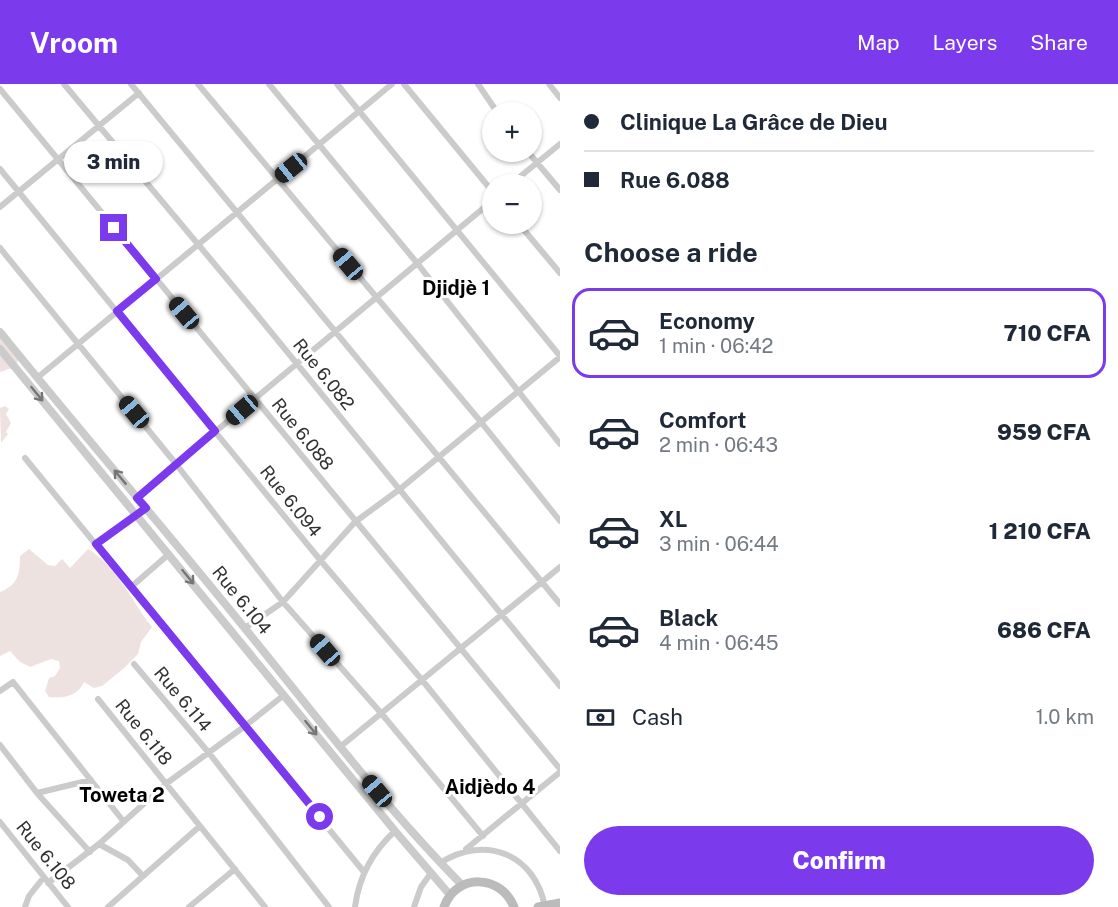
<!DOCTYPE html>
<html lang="en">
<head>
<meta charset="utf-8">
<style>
  body { margin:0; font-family:"Public Sans",sans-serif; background:#f2f2f3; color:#1f2937; height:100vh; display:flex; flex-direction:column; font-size:22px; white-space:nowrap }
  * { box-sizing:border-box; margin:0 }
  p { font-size:20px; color:#747a83 }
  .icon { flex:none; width:33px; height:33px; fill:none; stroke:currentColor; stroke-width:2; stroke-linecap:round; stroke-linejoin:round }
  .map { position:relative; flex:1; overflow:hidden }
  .panel { display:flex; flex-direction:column; background:#fff; width:558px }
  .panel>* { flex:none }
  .guide { display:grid; align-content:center; height:132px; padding:0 24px; background:#fff }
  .controls { position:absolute; left:482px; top:18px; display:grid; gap:12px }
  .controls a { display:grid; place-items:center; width:60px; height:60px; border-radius:50%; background:#fff; box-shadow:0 2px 4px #0004; font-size:30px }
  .end { position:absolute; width:27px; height:27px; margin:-14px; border:8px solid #7c3aed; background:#fff; box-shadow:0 0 0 3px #fff }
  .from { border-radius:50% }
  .bubble { position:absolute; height:42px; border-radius:21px; background:#fff; box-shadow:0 2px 4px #0004; font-size:20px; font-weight:800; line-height:42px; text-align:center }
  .car { position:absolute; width:18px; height:36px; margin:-18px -9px; border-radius:8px; box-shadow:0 0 4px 2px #0007; background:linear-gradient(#222 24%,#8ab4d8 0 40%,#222 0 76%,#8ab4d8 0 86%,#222 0) }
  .guide b { display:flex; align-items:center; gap:21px; height:57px; font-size:22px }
  .guide b+b { border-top:2px solid #e0e1e3 }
  .guide i { width:15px; height:15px; background:#1f2937 }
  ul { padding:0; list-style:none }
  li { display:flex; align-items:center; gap:18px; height:90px; margin:0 12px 9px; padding:0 12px; border:3px solid transparent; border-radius:18px }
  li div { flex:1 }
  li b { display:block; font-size:22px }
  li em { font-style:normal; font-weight:800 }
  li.selected { border-color:#7c3aed }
  li>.icon { width:54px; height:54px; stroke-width:1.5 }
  h2 { padding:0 24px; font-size:27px; line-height:72px }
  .pay { display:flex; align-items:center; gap:15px; height:66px; padding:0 24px; font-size:22px }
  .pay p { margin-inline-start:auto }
  .button { display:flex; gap:12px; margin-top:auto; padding:12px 24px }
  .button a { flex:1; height:69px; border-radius:36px; background:#7c3aed; color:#fff; font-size:24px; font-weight:800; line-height:69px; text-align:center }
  header { display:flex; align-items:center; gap:36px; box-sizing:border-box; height:84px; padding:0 30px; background:#7c3aed; color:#fff }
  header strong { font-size:28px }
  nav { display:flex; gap:33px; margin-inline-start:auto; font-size:21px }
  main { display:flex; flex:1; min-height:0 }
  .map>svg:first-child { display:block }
  .green { fill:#eee2e0 }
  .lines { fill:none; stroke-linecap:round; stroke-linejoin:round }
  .minor { stroke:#cbcbcb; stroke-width:6 }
  .tertiary { stroke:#cbcbcb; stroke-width:8 }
  .secondary { stroke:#bbb; stroke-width:9 }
  .oneway { stroke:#767676 }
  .route { stroke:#7c3aed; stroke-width:8 }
  .labels { text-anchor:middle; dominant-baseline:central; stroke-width:6; stroke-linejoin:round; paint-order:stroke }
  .street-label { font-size:18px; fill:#313131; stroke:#fff }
  .neighbourhood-label { font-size:20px; font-weight:bold; fill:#000; stroke:#fff }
</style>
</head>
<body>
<header>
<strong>Vroom</strong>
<nav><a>Map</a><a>Layers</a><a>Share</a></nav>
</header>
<main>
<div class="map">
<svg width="560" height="823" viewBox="0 0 560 823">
  <rect width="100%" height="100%" fill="#fff"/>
  <!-- green -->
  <path class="green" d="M 0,245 L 21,270 L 15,283 L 0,288 Z
    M 5,322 L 9,325 L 6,330 L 11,339 L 6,348 L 8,350 L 1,359 L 0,324 Z
    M 29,465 L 48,481 L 55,482 L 62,475 L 70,484 L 88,465 C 117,482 132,518 152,543 L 141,558 L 138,570 L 123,585 L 102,602 L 94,604 L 84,598 C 77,613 64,614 49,613 L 45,607 L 49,594 L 55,592 L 60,584 L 59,577 L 51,575 L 30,583 L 20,578 L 10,567 L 0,572 L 0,508 C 18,501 20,490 20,472 Z"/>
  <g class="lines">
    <!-- minor -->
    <path class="minor" d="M 64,0 L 253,226 L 560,602
      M 131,0 L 560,520
      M 198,0 L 481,338 L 560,437
      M 269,0 L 417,179 L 560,360
      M 337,0 L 560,272
      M 404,0 L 492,107
      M 478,0 L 497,28
      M 549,0 L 560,14
      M 0,5 L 560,685
      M 528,68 L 560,106
      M 0,85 L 321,477 L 422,596 L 560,767
      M 511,100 L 560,60
      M 0,123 L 139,9
      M 519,140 L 560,189
      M 0,164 L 176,380 L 283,518 L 381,629 L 483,752
      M 37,294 L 392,0
      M 25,374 L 364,788
      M 137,413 L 492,117
      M 96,461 L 146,424
      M 131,503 L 169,470
      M 245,544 L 283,518 L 355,438 L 400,405 L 560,273
      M 134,580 L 209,669 L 329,823
      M 0,607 L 13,598 L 124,738
      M 98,615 L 265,823
      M 0,661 L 37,709 L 90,768
      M 340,663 L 560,483
      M 37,709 L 91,696
      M 0,738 L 68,823
      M 99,760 L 128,776 L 143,792
      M 466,765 L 560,688
      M 440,779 C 485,750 535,770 545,823
      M 48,799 L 99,760 L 167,699 L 245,642 L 284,611
      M 25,823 L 29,812 L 44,793
      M 108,823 L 200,742
      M 189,823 L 235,785
      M 355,823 C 359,792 372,768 395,747
      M 414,823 L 421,803 L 431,789"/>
    <!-- tertiary -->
    <path class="tertiary" d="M 0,248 C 80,347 163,443 243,542 C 314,629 382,720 462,801
      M 0,265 L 395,747 L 450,811"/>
    <!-- secondary -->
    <path class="secondary" d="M 444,823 C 456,789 501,790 514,823
      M 538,823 L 560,819"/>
  </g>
  <!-- one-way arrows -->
  <defs><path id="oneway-shaft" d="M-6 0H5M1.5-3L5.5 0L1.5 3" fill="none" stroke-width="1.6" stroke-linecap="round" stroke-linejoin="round" transform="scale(1.5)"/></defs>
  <g class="oneway">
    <use href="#oneway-shaft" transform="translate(37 310) rotate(51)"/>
    <use href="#oneway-shaft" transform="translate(120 393) rotate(-130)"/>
    <use href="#oneway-shaft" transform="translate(188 493) rotate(51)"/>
    <use href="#oneway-shaft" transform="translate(311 644) rotate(51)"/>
  </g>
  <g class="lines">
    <!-- route -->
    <path class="route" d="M 114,144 L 156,195 L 117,227 L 215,347 L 137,414 L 146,424 L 96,460 L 320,733"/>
  </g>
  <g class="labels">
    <!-- street labels -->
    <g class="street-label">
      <text transform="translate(324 290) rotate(51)">Rue 6.082</text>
      <text transform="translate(303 350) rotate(51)">Rue 6.088</text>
      <text transform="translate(291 417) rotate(51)">Rue 6.094</text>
      <text transform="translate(242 516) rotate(51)">Rue 6.104</text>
      <text transform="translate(183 615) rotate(50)">Rue 6.114</text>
      <text transform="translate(144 648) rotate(51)">Rue 6.118</text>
      <text transform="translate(46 771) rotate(51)">Rue 6.108</text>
    </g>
    <!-- neighbourhood labels -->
    <g class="neighbourhood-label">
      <text x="456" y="204">Djidjè 1</text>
      <text x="490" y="703">Aidjèdo 4</text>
      <text x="122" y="711">Toweta 2</text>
    </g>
  </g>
</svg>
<div class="controls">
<a>+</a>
<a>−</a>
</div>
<i class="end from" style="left:320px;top:733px"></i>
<i class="end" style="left:114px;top:144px"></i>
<div class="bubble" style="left:64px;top:57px;width:99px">3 min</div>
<i class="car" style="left:291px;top:84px;rotate:231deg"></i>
<i class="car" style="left:348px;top:180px;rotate:320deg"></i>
<i class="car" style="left:184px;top:229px;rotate:320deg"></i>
<i class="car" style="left:242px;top:326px;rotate:230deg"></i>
<i class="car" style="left:134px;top:328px;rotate:320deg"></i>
<i class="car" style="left:325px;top:566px;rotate:319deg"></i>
<i class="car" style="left:377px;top:707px;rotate:320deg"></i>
</div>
<section class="panel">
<div class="guide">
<b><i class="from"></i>Clinique La Grâce de Dieu</b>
<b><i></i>Rue 6.088</b>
</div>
<h2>Choose a ride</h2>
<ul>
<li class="selected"><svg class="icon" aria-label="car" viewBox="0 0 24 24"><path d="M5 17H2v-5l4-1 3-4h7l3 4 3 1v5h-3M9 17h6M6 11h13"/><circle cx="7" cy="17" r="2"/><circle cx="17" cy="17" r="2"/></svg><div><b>Economy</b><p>1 min · 06:42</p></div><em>710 CFA</em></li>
<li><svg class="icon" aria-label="car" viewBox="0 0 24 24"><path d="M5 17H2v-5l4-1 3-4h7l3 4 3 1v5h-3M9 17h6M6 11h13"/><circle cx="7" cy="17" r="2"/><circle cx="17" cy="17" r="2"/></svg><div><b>Comfort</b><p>2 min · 06:43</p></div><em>959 CFA</em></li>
<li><svg class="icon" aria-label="car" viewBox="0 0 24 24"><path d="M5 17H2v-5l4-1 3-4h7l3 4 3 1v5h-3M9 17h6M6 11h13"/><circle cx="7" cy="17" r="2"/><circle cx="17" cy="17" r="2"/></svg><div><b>XL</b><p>3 min · 06:44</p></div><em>1 210 CFA</em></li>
<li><svg class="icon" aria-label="car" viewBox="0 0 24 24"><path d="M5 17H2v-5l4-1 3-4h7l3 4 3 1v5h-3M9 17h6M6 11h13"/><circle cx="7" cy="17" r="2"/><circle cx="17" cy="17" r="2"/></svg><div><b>Black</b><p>4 min · 06:45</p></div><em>686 CFA</em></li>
</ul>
<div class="pay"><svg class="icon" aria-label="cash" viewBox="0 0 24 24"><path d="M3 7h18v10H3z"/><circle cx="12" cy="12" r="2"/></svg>Cash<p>1.0 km</p></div>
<div class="button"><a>Confirm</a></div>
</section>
</main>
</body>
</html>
